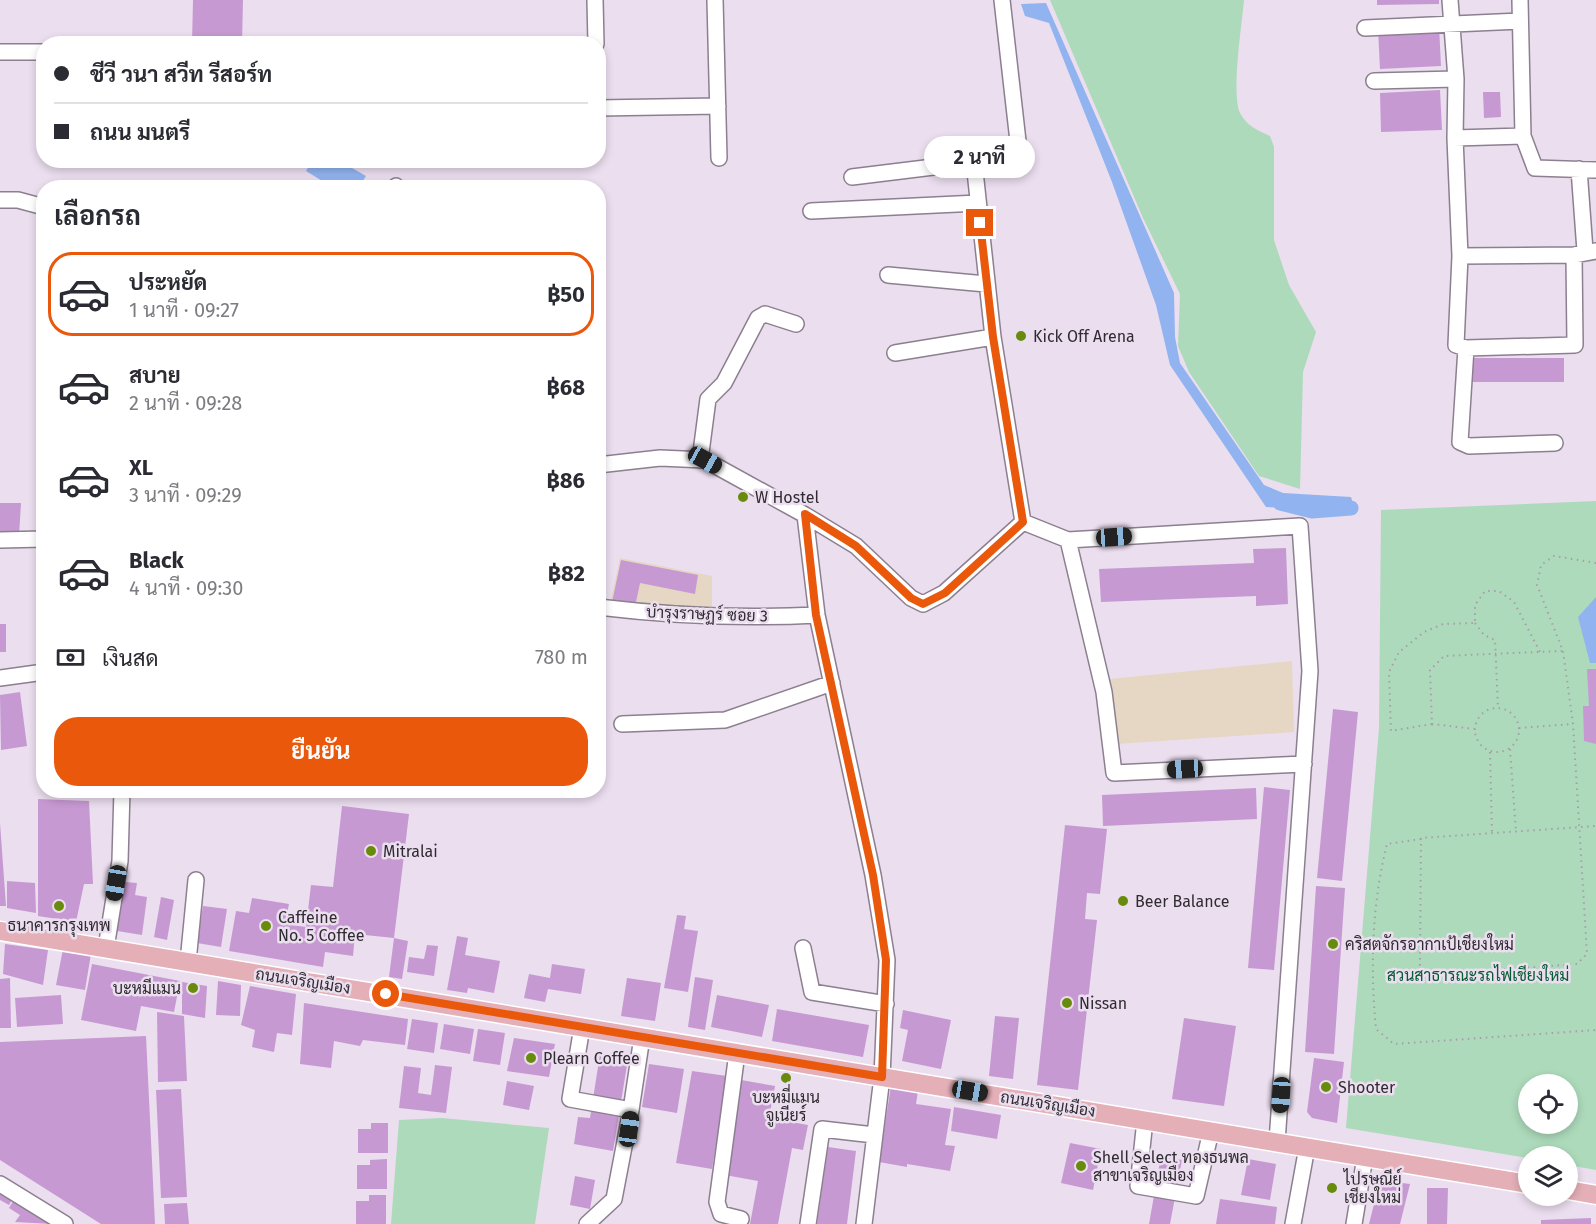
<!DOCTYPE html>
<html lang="th">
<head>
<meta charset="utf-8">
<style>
  body { margin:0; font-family:"Fira Sans",Sarabun,sans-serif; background:#f7f7f7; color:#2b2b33; height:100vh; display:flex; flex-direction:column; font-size:22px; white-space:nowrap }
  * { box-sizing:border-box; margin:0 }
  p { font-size:20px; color:#7c7c81 }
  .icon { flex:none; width:33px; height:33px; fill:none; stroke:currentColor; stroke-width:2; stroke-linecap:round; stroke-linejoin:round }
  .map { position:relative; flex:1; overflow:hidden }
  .panel { position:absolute; left:36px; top:180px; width:570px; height:618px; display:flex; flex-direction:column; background:#fff; border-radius:24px; box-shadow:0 3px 9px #0003 }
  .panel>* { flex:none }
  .banner { position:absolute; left:36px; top:36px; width:570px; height:132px; border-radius:24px; box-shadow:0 3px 9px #0003; display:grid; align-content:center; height:132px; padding:0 18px; background:#fff }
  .buttons { position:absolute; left:1518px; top:1074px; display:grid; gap:12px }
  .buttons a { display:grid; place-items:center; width:60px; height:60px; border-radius:50%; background:#fff; box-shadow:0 3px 9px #0003; font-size:30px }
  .end { position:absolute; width:27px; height:27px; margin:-14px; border:8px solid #ea580c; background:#fff; box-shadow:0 0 0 3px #fff }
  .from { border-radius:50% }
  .bubble { position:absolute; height:42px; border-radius:21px; background:#fff; box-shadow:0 3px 9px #0003; font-size:20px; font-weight:700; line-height:42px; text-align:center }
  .car { position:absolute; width:18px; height:36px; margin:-18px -9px; border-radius:8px; box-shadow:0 0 4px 2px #0007; background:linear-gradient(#222 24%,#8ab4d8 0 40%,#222 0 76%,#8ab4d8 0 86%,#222 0) }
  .banner b { display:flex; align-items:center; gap:21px; height:57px; font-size:22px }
  .banner b+b { border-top:2px solid #e1e1e2 }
  .banner i { width:15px; height:15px; background:#2b2b33 }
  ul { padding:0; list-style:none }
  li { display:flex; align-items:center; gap:18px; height:84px; margin:0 12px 9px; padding:0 6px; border:3px solid transparent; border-radius:24px }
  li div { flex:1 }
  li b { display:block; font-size:22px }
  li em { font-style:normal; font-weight:700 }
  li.selected { border-color:#ea580c }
  li>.icon { width:54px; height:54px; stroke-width:1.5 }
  h2 { padding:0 18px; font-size:27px; line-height:72px }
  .pay { display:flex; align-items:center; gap:15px; height:66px; padding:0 18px; font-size:22px }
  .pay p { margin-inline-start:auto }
  .action { display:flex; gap:12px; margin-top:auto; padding:12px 18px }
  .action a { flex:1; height:69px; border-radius:24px; background:#ea580c; color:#fff; font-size:24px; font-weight:700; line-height:69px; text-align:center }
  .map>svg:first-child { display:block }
  .industrial { fill:#e6d7c4 }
  .green { fill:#addabb; fill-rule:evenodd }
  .water { fill:#91b3f0 }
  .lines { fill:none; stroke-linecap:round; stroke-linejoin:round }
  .canal { stroke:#91b3f0; stroke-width:15 }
  .building { fill:#c799d2 }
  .minor-casing { stroke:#8c7f8f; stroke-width:18 }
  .major-casing { stroke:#fff; stroke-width:21 }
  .path { stroke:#a79daa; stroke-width:2; stroke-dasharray:1.5 4.5; stroke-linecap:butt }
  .minor { stroke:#fff; stroke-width:15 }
  .major { stroke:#e5afb8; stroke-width:18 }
  .route { stroke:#ea580c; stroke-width:8 }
  .poi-dot { fill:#698b0d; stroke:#ebdeef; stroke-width:2 }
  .labels { text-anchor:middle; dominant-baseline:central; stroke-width:5; stroke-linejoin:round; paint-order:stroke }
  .poi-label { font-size:16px; fill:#302b31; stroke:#ebdeef; text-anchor:start }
  .street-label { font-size:16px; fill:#302b31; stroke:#ebdeef }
  .park-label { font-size:16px; fill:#065c33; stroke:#ebdeef }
</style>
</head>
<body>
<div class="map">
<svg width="1596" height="1224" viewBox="0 0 1596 1224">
  <rect width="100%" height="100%" fill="#ebdeef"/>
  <!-- industrial -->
  <path class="industrial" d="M 620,558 L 712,576 L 712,613 L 610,604 Z
    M 1292,661 L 1294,732 L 1117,744 L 1109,679 Z"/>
  <!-- green -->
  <path class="green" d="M 1050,0 L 1244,0 C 1242,24 1231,94 1240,113 C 1247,126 1257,130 1270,136 L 1274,147 L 1274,240 L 1289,285 L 1316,332 L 1303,372 L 1300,489 L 1259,476 L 1189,372 L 1178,346 L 1180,294 L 1143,218 Z
    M 1596,501 L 1596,1170 L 1568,1165 L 1568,1156 L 1528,1158 L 1346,1128 L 1379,728 L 1381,510 ZM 1528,1084 L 1568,1084 L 1568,1124 L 1528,1124 Z
    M 442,1118 L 549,1128 L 535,1224 L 391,1224 L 399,1120 Z"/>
  <!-- water -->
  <path class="water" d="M 1046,3 L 1174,293 L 1175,337 L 1180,363 L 1264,485 L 1283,493 L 1351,497 L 1355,510 L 1266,507 L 1170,365 L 1156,305 L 1112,182 L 1049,23 L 1025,16 L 1021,4 Z
    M 312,161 L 340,161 L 366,176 L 359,187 L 332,187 L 306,171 Z
    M 1596,597 L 1596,663 L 1590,663 L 1578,617 Z"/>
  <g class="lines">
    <!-- canal -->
    <path class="canal" d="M 1280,503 L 1312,511 L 1351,508"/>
  </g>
  <!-- building -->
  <path class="building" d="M 193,0 L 243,0 L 242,44 L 192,43 Z
    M 1377,0 L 1439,0 L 1439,4 L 1377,5 Z
    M 1439,26 L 1441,66 L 1380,69 L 1378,29 Z
    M 1440,90 L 1442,130 L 1381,132 L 1380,93 Z
    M 1483,92 L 1500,92 L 1501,117 L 1484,118 Z
    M 1470,358 L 1564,358 L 1564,382 L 1470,382 Z
    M 0,503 L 21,503 L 19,536 L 0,535 Z
    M 1286,548 L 1288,604 L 1256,606 L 1256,596 L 1101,602 L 1099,569 L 1254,563 L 1253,549 Z
    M 621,560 L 698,575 L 695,594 L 640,583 L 635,607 L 612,602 Z
    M 0,624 L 6,624 L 6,652 L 0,652 Z
    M 1587,669 L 1596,669 L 1596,744 L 1584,741 L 1583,706 L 1589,706 Z
    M 20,692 L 27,746 L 1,750 L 0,695 Z
    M 1333,709 L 1358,712 L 1342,881 L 1317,878 Z
    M 1264,787 L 1290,790 L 1274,970 L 1248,968 Z
    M 1256,788 L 1257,819 L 1103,826 L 1102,795 Z
    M 38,799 L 89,801 L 93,884 L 84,884 L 76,922 L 38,916 Z
    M 342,806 L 409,814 L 394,938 L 355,934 L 353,956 L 325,952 L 323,967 L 229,951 L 236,911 L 249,913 L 252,898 L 289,904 L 285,924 L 306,927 L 311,885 L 333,887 Z
    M 0,823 L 6,906 L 0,906 Z
    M 1065,825 L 1107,829 L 1100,894 L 1087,893 L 1085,919 L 1097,920 L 1078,1090 L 1037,1085 Z
    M 7,881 L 35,883 L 36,913 L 7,908 Z
    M 125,882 L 137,883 L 135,895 L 147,897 L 142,935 L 117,931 Z
    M 1316,886 L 1345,888 L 1334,1054 L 1305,1052 Z
    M 161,897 L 174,900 L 167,940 L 154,937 Z
    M 203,906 L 227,909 L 221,947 L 197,943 Z
    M 677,915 L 686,916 L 684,929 L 698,931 L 688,992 L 664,988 Z
    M 457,936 L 468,938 L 465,955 L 500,961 L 494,993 L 468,988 L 467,993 L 447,990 Z
    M 394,938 L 408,941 L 402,979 L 389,977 Z
    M 5,944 L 48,950 L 43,985 L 3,974 Z
    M 427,945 L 438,946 L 434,976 L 407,972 L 409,957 L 424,959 Z
    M 63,949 L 91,954 L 85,990 L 56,985 Z
    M 92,964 L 180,981 L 174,1012 L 141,1006 L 136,1031 L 81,1020 Z
    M 552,964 L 585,969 L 581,994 L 548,989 L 545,1002 L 524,998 L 529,974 L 550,978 Z
    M 695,977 L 713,980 L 705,1030 L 688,1027 Z
    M 10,978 L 11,1028 L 0,1028 L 0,979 Z
    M 627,978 L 661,983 L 655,1021 L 621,1016 Z
    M 218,981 L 241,985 L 240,1016 L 216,1015 Z
    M 182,982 L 207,986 L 205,1018 L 182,1014 Z
    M 250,986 L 296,994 L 292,1035 L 277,1033 L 274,1052 L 252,1047 L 255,1030 L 241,1025 Z
    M 61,995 L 63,1024 L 17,1027 L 15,998 Z
    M 717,995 L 769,1005 L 762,1037 L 711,1027 Z
    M 304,1003 L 408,1019 L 405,1045 L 363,1040 L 360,1046 L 334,1041 L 331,1068 L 300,1064 Z
    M 777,1009 L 869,1025 L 863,1057 L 772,1041 Z
    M 903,1010 L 951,1020 L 941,1069 L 902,1061 L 908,1030 L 900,1028 Z
    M 157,1012 L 184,1016 L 187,1081 L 158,1082 Z
    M 995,1016 L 1019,1018 L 1013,1079 L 989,1076 Z
    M 1184,1018 L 1236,1026 L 1224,1106 L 1172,1099 Z
    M 412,1019 L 438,1023 L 434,1053 L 407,1049 Z
    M 444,1024 L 474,1029 L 470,1054 L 440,1049 Z
    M 478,1029 L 505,1033 L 500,1065 L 473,1061 Z
    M 146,1036 L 155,1224 L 101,1224 L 0,1160 L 0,1042 Z
    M 514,1038 L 555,1044 L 549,1077 L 507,1071 Z
    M 600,1054 L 628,1059 L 613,1151 L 574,1144 L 578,1117 L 590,1118 Z
    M 1314,1058 L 1344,1062 L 1337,1123 L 1312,1118 L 1307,1112 Z
    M 649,1064 L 684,1069 L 677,1113 L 642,1107 Z
    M 435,1065 L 452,1067 L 446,1113 L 399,1108 L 404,1066 L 421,1068 L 418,1093 L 431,1095 Z
    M 692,1071 L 727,1076 L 712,1169 L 676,1163 Z
    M 741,1080 L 775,1086 L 769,1118 L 808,1125 L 803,1150 L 792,1148 L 778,1224 L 750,1224 L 758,1181 L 725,1175 Z
    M 507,1081 L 534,1086 L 529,1110 L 503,1105 Z
    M 891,1086 L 918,1091 L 916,1104 L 951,1109 L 945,1145 L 955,1146 L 950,1171 L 907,1164 L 907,1167 L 879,1162 Z
    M 181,1089 L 187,1197 L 161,1198 L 156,1090 Z
    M 954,1107 L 1001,1115 L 997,1139 L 951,1131 Z
    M 371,1123 L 388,1123 L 388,1153 L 358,1153 L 358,1129 L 371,1129 Z
    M 1070,1143 L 1101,1149 L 1093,1190 L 1061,1183 Z
    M 828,1147 L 856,1151 L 847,1224 L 817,1224 Z
    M 1161,1156 L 1182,1160 L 1170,1224 L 1149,1224 Z
    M 387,1159 L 387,1189 L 357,1189 L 357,1165 L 370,1165 L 370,1160 Z
    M 1248,1159 L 1276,1164 L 1270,1200 L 1241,1195 Z
    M 575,1176 L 595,1180 L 590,1209 L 570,1205 Z
    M 1380,1180 L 1410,1184 L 1400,1224 L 1369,1224 Z
    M 1427,1188 L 1448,1188 L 1447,1224 L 1427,1224 Z
    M 0,1189 L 14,1196 L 9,1205 L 0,1200 Z
    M 369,1195 L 386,1195 L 386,1224 L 356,1224 L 356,1201 L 369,1201 Z
    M 16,1196 L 52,1224 L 15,1222 L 20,1215 L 9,1208 Z
    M 1220,1199 L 1277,1207 L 1275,1224 L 1216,1224 Z
    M 187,1203 L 189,1224 L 165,1224 L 164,1204 Z
    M 1591,1218 L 1591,1224 L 1541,1224 L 1541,1220 Z"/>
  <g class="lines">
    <defs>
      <path id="minor" d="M 595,0 L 596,44
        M 715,0 L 719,158
        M 1450,0 L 1456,79 L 1455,138 L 1460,256 L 1456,345 L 1466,348 L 1575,345 L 1574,255
        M 1520,0 L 1523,136 L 1535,168 L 1596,170
        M 1365,28 L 1520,21
        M 0,52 L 44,52
        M 1374,81 L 1456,79
        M 598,108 L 718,106
        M 1455,138 L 1523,136
        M 974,162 L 993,337 L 1023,522
        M 1579,169 L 1585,251
        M 852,177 L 974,162 L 1019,150 L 1002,0
        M 395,188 L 396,186
        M 0,200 L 18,200 L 44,207
        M 811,211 L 978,203
        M 1460,256 L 1574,255 L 1596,251
        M 888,275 L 986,284
        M 1466,348 L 1460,442 L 1469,446 L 1555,443
        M 895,353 L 993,337
        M 700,460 L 708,399 L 724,383 L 758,318 L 765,314 L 796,324
        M 598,465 L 660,458 L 705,460 L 805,515 L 856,546 L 911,598 L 923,604 L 944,593 L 1023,522
        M 805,515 L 817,615 L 873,875 L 887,960 L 882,1077 L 864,1224
        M 1023,522 L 1068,540 L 1300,526 L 1310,671 L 1277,1142
        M 0,540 L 44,539
        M 1068,540 L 1104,692 L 1114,773 L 1304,764
        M 598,607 C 673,616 741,619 817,615
        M 0,678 L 44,672
        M 622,724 L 725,720 L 832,683
        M 106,948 L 120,861 L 122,790
        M 803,948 L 812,992 L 886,1004
        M 188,962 L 196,880
        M 582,1027 L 570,1099 L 631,1110 L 642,1037
        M 737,1053 L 717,1202 L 721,1214 L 741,1219
        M 1145,1120 L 1138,1186 L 1196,1196 L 1211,1131
        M 0,1184 L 65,1224
        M 587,1224 L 614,1199 L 631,1110
        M 808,1224 L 822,1129 L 874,1135
        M 1293,1224 L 1307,1147
        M 1354,1224 L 1365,1157"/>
      <path id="major" d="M 0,931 L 1528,1184
        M 1568,1190 L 1596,1195"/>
    </defs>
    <!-- minor casing -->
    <use href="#minor" class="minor-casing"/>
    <!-- major casing -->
    <use href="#major" class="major-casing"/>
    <!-- path -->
    <path class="path" d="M 1596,563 L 1554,556 L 1541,565 L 1537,585 L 1563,651 L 1573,724 L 1587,954 L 1577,964 L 1427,975 L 1420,965 L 1421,838 C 1479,834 1538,830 1596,826
      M 1475,623 L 1484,635 L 1495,640 L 1498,708
      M1475 730a22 22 0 1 1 44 0a22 22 0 1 1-44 0Z
      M 1432,724 L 1391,731 L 1389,672 L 1399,652 L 1424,632 L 1443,624 L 1475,623 L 1475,605 L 1485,591 L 1499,591 L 1514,602 L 1540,652
      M 1519,728 L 1573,724
      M 1475,729 L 1432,724 L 1430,670 L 1444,656 L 1563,651
      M 1510,749 L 1516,832
      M 1490,752 L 1492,833
      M 1421,839 L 1387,844 C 1372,903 1370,968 1376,1029 L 1394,1044 L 1596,1030"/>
    <!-- minor -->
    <use href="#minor" class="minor"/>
    <!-- major -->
    <use href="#major" class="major"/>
  </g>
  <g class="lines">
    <!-- route -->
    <path class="route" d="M 386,994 L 882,1077 L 886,960 L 873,875 L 816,615 L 805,514 L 856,546 L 911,598 L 923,604 L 945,593 L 1023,522 L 993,337 L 980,223"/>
  </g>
  <!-- markers -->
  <g class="poi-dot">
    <circle cx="1021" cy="336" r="6"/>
    <circle cx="743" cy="497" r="6"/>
    <circle cx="371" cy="851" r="6"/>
    <circle cx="1123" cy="901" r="6"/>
    <circle cx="59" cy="906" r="6"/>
    <circle cx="266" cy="926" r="6"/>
    <circle cx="1333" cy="944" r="6"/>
    <circle cx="193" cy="988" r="6"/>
    <circle cx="1067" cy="1003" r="6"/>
    <circle cx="531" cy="1058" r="6"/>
    <circle cx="786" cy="1078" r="6"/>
    <circle cx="1326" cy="1087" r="6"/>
    <circle cx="1081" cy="1166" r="6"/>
    <circle cx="1332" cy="1188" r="6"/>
  </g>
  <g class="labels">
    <!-- poi labels -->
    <g class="poi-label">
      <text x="1033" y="336">Kick Off Arena</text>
      <text x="755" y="497">W Hostel</text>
      <text x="383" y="851">Mitralai</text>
      <text x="1135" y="901">Beer Balance</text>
      <text x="278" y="917">Caffeine<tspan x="278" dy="18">No. 5 Coffee</tspan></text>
      <text x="59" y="925" text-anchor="middle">ธนาคารกรุงเทพ</text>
      <text x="1345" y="944">คริสตจักรอากาเป้เชียงใหม่</text>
      <text x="181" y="988" text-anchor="end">บะหมีแมน</text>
      <text x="1079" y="1003">Nissan</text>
      <text x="543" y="1058">Plearn Coffee</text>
      <text x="1338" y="1087">Shooter</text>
      <text x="786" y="1097" text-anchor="middle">บะหมี่แมน<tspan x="786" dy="18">จูเนียร์</tspan></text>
      <text x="1093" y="1157">Shell Select ทองธนพล<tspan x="1093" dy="18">สาขาเจริญเมือง</tspan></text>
      <text x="1344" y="1179">ไปรษณีย์<tspan x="1344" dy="18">เชียงใหม่</tspan></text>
    </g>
    <!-- street labels -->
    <g class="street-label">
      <text transform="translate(707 614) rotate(2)">บำรุงราษฏร์ ซอย 3</text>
      <text transform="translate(303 981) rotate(9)">ถนนเจริญเมือง</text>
      <text transform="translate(1048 1104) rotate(9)">ถนนเจริญเมือง</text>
    </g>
    <!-- park labels -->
    <g class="park-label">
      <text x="1478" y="975">สวนสาธารณะรถไฟเชียงใหม่</text>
    </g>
  </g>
</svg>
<div class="buttons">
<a><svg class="icon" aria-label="locate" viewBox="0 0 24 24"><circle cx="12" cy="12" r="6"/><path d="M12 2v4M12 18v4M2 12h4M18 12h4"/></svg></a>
<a><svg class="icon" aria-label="layers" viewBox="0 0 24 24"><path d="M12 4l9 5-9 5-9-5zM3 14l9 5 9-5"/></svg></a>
</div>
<i class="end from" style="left:386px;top:994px"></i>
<i class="end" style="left:980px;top:223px"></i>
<div class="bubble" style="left:924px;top:136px;width:111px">2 นาที</div>
<i class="car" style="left:705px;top:460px;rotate:119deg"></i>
<i class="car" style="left:1114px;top:537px;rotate:86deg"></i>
<i class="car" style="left:1185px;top:769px;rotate:267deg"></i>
<i class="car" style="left:116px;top:883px;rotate:189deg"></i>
<i class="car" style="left:970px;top:1091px;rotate:99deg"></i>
<i class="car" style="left:1281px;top:1095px;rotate:184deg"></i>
<i class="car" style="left:629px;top:1129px;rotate:8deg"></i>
<div class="banner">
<b><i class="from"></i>ชีวี วนา สวีท รีสอร์ท</b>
<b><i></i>ถนน มนตรี</b>
</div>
<section class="panel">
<h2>เลือกรถ</h2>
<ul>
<li class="selected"><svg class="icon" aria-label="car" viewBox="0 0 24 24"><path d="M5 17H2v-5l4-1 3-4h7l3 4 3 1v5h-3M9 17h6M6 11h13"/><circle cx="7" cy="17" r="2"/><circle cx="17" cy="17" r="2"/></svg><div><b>ประหยัด</b><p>1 นาที · 09:27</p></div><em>฿50</em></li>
<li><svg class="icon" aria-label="car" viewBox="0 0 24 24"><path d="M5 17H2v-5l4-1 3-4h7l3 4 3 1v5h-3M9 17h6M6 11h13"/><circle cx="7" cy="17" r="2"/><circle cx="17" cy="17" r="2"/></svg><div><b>สบาย</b><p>2 นาที · 09:28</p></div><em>฿68</em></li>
<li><svg class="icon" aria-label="car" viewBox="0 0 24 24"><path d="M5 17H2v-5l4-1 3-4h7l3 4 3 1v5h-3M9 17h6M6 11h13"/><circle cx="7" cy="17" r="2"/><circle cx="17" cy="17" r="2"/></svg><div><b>XL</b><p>3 นาที · 09:29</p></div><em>฿86</em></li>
<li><svg class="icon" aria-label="car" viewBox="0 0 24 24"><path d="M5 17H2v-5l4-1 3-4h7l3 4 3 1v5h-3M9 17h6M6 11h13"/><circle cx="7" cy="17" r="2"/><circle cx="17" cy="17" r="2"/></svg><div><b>Black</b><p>4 นาที · 09:30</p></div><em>฿82</em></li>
</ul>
<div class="pay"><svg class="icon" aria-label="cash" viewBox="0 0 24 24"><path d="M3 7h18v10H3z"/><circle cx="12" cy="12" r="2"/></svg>เงินสด<p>780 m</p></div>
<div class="action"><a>ยืนยัน</a></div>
</section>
</div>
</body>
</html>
